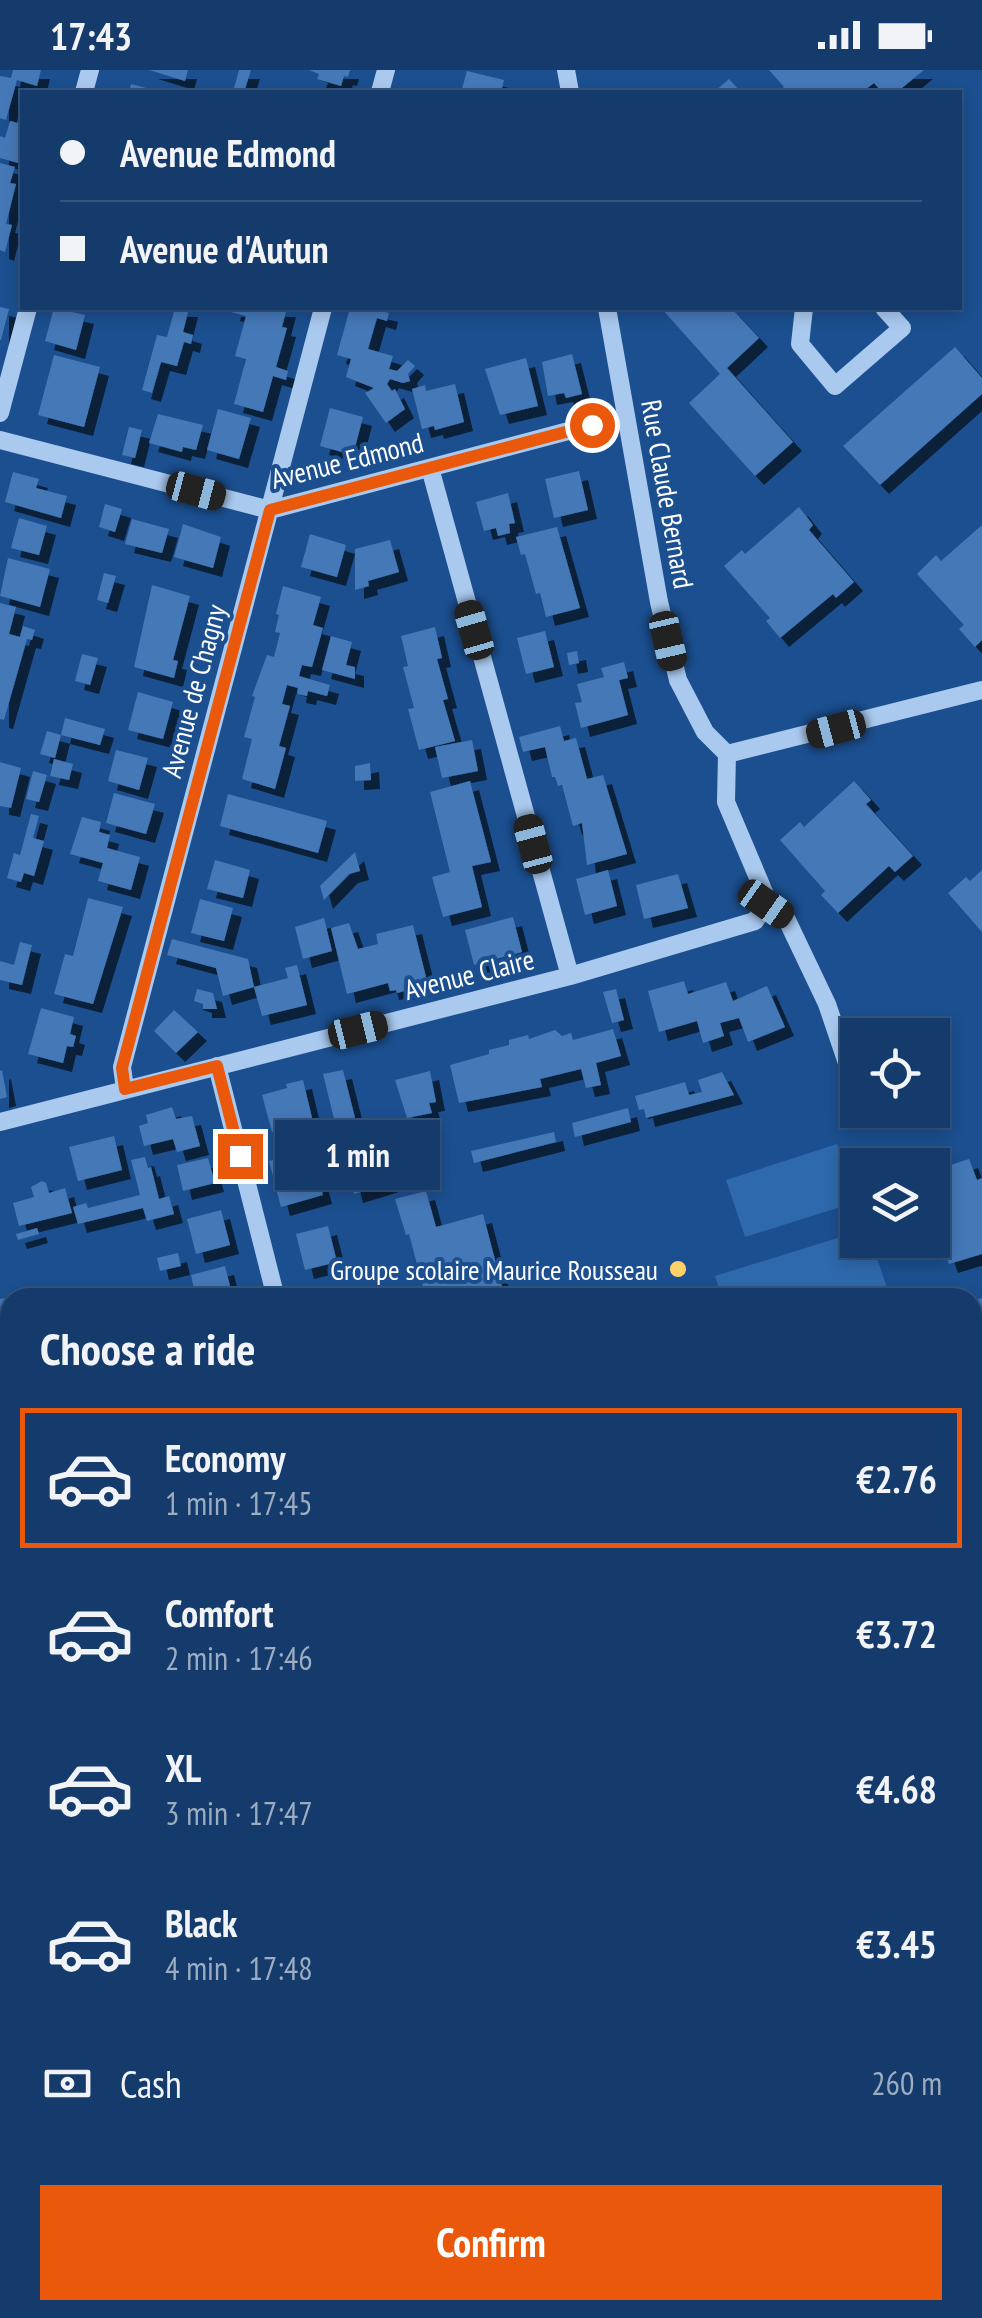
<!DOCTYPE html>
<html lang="en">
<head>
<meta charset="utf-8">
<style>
  body { margin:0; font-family:"PT Sans Narrow",sans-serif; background:#214673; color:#f1f3f6; height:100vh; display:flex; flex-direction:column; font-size:38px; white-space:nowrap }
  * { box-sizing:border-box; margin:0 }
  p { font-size:32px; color:#9dadc1 }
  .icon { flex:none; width:55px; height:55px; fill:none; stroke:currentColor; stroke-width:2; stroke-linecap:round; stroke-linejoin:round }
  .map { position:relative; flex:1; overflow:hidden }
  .sheet { position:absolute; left:0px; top:1218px; width:982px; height:1032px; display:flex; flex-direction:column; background:#143b6b; border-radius:30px 30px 0 0; box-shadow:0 5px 15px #0003,0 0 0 2px #33557e }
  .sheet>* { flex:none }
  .top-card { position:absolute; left:20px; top:20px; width:942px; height:220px; border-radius:0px; box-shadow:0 5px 15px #0003,0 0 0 2px #33557e; display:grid; align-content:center; height:220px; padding:0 40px; background:#143b6b }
  .fabs { position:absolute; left:840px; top:948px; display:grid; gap:20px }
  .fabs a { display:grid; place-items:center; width:110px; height:110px; border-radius:0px; background:#143b6b; box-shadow:0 5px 15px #0003,0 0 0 2px #33557e; font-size:50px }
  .end { position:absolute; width:45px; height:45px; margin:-22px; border:12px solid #ea580c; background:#fff; box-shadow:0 0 0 5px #fff }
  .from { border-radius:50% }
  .bubble { position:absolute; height:70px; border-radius:0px; background:#143b6b; box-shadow:0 5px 15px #0003,0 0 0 2px #33557e; font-size:32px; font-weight:700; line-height:70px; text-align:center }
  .car { position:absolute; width:30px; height:60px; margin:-30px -15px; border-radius:12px; box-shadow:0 0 8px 2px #0007; background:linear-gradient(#222 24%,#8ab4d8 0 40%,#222 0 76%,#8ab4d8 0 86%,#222 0) }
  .top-card b { display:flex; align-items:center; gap:35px; height:95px; font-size:38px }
  .top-card b+b { border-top:2px solid #33557e }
  .top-card i { width:25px; height:25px; background:#f1f3f6 }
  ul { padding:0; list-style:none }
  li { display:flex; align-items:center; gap:30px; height:140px; margin:0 20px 15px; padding:0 20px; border:5px solid transparent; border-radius:0px }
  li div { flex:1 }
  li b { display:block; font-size:38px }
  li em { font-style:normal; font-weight:700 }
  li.selected { border-color:#ea580c }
  li>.icon { width:90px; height:90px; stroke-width:1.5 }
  h2 { padding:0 40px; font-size:45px; line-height:120px }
  .pay { display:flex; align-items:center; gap:25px; height:110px; padding:0 40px; font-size:38px }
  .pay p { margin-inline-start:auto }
  .cta { display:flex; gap:20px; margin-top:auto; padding:20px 40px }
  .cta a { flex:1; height:115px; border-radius:0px; background:#ea580c; color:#fff; font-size:40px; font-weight:700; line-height:115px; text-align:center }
  .status { display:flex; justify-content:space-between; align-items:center; height:70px; padding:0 50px; background:#143b6b; direction:ltr }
  .status svg { height:28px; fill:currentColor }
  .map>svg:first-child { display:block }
  .green { fill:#2e69ad }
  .building { fill:#4478b7; filter:url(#shadow) }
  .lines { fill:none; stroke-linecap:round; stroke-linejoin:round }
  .minor { stroke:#a9c9ee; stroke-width:18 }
  .major { stroke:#f0f6ff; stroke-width:25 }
  .route { stroke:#ea580c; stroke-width:12 }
  .poi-dot { fill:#ffd166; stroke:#1b4f8f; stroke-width:4 }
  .labels { text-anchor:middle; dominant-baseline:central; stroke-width:8; stroke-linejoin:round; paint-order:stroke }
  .street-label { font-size:28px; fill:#fff; stroke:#1b4f8f }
  .poi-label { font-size:28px; fill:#fff; stroke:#1b4f8f; text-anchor:end }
</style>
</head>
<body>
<div class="status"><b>17:43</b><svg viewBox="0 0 49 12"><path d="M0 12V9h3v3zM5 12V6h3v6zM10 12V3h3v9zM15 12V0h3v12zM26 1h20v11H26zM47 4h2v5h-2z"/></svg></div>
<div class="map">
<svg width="982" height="2248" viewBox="0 0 982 2248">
  <defs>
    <filter id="shadow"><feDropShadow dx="9" dy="9" stdDeviation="0" flood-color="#0009"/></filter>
  </defs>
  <rect width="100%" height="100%" fill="#1b4f8f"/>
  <!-- green -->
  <path class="green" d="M 837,1074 L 856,1132 L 745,1167 L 726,1110 Z
    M 857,1162 L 858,1170 L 871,1170 L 890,1227 L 722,1227 L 715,1206 Z"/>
  <!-- building -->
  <path class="building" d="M 13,0 L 41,0 L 37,16 L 17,10 L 6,50 L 0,48 L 0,6 L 11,8 Z
    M 149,0 L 188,0 L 185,11 Z
    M 239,0 L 251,0 L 244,22 L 233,22 Z
    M 309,0 L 350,0 L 348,7 L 344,6 L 341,16 L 317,9 L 319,4 Z
    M 769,0 L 924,0 L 897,22 L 882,22 L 874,13 L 862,22 L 779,22 L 784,17 Z
    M 467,1 L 504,10 L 501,22 L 461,22 Z
    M 729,9 L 741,22 L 714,22 Z
    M 131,14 L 158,21 L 157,22 L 129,22 Z
    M 10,51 L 22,54 L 22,94 L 0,88 L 0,66 L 5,68 Z
    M 0,93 L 15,97 L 10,113 L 16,114 L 6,154 L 12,155 L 5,182 L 0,180 Z
    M 0,237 L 9,239 L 1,270 L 0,270 Z
    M 54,238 L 85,245 L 76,280 L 45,271 Z
    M 175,238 L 189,238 L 183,262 L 193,265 L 191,274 L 184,272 L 177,296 L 161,292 L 152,323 L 142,320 L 157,265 L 167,267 Z
    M 232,238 L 287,238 L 282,257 L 287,258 L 276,297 L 288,301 L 286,310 L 273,306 L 263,342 L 234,334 L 246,289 L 235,286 L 246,246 L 231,242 Z
    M 350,238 L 369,238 L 389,243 L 387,251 L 377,248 L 368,279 L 393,286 L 389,299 L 397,301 L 408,290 L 415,296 L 408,304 L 410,311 L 403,313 L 390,309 L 387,314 L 392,321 L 395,319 L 405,339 L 386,353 L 365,323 L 374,318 L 346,307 L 351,289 L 337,285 Z
    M 661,238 L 731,238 L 759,268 L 727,298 L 793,372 L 755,406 L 689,333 L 720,304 Z
    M 955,277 L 982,308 L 982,324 L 880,415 L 843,376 Z
    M 572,284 L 582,324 L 566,328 L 564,323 L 548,326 L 542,292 Z
    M 54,285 L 100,297 L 84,357 L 38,345 Z
    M 526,288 L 538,336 L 500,345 L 485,299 Z
    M 455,314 L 464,352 L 435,360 L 434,356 L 422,359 L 412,319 L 425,315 L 426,321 Z
    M 330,338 L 363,347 L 353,385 L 320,376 Z
    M 218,339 L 251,348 L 239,389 L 207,380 Z
    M 158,344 L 203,355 L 196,380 L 183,377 L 182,382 L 149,373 Z
    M 129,357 L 142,360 L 135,388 L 122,385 Z
    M 579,401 L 588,440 L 554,448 L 545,409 Z
    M 13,402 L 39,409 L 36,418 L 67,426 L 61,448 L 5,432 Z
    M 508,423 L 515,453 L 509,454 L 510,463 L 498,466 L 496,458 L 484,461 L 476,432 Z
    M 105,434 L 122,439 L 115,462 L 99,457 Z
    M 799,437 L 813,455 L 809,460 L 854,512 L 836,528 L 833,524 L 780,568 L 766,551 L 770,548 L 724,496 L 742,480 L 745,484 Z
    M 19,448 L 47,456 L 39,485 L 11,478 Z
    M 132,449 L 169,459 L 162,483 L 125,474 Z
    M 183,454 L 221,467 L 213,498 L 174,487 Z
    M 982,455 L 982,570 L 975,577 L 959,559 L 964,555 L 917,504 L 936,485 L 941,491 Z
    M 557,457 L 580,538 L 546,547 L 540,523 L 536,524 L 525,484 L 521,485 L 516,467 Z
    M 310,464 L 346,475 L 337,507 L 301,497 Z
    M 390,470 L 399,502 L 368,511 L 369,516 L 355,520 L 355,479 Z
    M 8,488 L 50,499 L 40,537 L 0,526 Z
    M 104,503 L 116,506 L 108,533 L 97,530 Z
    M 152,515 L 190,526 L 173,590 L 178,591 L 174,608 L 134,597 Z
    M 283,516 L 321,527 L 313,555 L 323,558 L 312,597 L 302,595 L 299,606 L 330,615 L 327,626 L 308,621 L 307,626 L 297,624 L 298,618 L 287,615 L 282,634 L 290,636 L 279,676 L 286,678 L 275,719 L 242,709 L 252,669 L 244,667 L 255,627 L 252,626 L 267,585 L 274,587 L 280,563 L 275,562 L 279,545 L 276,544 Z
    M 0,533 L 16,537 L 9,564 L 20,567 L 23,556 L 35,560 L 32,570 L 27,569 L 4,650 L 0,649 Z
    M 435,557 L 442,588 L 437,589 L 448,629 L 443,630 L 455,671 L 419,680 L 408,639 L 414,638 L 403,597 L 408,596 L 401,566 Z
    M 545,561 L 554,597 L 526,604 L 517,568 Z
    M 331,566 L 352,572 L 346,595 L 355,597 L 355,609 L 322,600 Z
    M 577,581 L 579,593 L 569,595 L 567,583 Z
    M 82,584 L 98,588 L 90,615 L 75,611 Z
    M 624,592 L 628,608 L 619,610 L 628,645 L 581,658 L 575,633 L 582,632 L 577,614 L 604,607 L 601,598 Z
    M 138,622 L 173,632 L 163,669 L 128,660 Z
    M 65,648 L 105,659 L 100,675 L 61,665 Z
    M 560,656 L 564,671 L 576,668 L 587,709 L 603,705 L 627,784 L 587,795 L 582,753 L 573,756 L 562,715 L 558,716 L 555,707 L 552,707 L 545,677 L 523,682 L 519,667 Z
    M 47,661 L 61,665 L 55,688 L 40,684 Z
    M 472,670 L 478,701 L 442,708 L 435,677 Z
    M 116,680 L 148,688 L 139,720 L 108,711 Z
    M 54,689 L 73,694 L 69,710 L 50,706 Z
    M 0,692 L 21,698 L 11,738 L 0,736 Z
    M 370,693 L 371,710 L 355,711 L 355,696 Z
    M 33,701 L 47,705 L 39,732 L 26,729 Z
    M 470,711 L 491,792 L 472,796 L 482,837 L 443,847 L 432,807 L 450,802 L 430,722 Z
    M 854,711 L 871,730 L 866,734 L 913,786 L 895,802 L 889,796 L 838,843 L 821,825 L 825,821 L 780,770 L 800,752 L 804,757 Z
    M 114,723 L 155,734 L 146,764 L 106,753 Z
    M 228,724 L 327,751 L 318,783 L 220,756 Z
    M 31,744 L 39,746 L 33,768 L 44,771 L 34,806 L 24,803 L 21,812 L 7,808 L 14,783 L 20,785 Z
    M 82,747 L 101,752 L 99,762 L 110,765 L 107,778 L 140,787 L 131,820 L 98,811 L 103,793 L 70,784 Z
    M 355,782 L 360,801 L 349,804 L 324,830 L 320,816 Z
    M 215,790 L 250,800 L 243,828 L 207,819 Z
    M 608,800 L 617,836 L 585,845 L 576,809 Z
    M 982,800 L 982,862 L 948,823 L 966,807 L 970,811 Z
    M 678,804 L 688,838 L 644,849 L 636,815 Z
    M 88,828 L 123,837 L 93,934 L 54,924 L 65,884 L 73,886 Z
    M 200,829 L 233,838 L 224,871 L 191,863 Z
    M 513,847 L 522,882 L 474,895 L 465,860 Z
    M 324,848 L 332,881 L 303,889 L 295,857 Z
    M 349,853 L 358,879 L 378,874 L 376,864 L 413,855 L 428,915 L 397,923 L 396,920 L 390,921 L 388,913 L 347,924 L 331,858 Z
    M 172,869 L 248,889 L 254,917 L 288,908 L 285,898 L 297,895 L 307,935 L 262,946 L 254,917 L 223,926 L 216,898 L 167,885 Z
    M 20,872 L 32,875 L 22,915 L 0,910 L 0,891 L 14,895 Z
    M 684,911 L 688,924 L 726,912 L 733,931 L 767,916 L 785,957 L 748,972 L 739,948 L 720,953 L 724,966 L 703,973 L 697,951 L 659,962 L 648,921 Z
    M 197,919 L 213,923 L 217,939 L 203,939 L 203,934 L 194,931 Z
    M 616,919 L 624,950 L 612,953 L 603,922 Z
    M 41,938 L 74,947 L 70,964 L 76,966 L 73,977 L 67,976 L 63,993 L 28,984 Z
    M 174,940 L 198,962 L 176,983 L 154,961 Z
    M 613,959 L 621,986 L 596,993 L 601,1015 L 586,1018 L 581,999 L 540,1009 L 542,1017 L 459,1033 L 450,995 L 489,984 L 489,980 L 509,975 L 509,970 L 528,965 L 529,969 L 555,960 L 562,966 L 571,963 L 573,970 Z
    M 2,1000 L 7,1027 L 0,1029 L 0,1001 Z
    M 343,1000 L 357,1056 L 337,1061 L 323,1004 Z
    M 430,1001 L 436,1032 L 429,1033 L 432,1043 L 407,1048 L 395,1010 Z
    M 722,1002 L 734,1025 L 646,1048 L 644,1039 L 639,1040 L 635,1026 L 685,1012 L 689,1025 L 702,1022 L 698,1010 Z
    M 303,1010 L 313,1052 L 272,1062 L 262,1025 L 287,1018 L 286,1014 Z
    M 172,1037 L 176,1049 L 192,1046 L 200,1076 L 177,1082 L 173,1069 L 144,1076 L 139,1056 L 148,1053 L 146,1045 Z
    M 628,1038 L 631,1052 L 575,1067 L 572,1053 Z
    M 554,1062 L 556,1072 L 474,1093 L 471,1081 Z
    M 114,1066 L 122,1100 L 78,1111 L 69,1077 Z
    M 311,1080 L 323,1125 L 281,1137 L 269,1091 Z
    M 404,1085 L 410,1107 L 354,1124 L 348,1100 Z
    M 145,1087 L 148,1098 L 151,1097 L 159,1129 L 169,1126 L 174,1144 L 147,1151 L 143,1138 L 78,1154 L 73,1137 L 86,1133 L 88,1138 L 140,1125 L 131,1090 Z
    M 208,1088 L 215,1113 L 183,1121 L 177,1095 Z
    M 969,1089 L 977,1110 L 982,1108 L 982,1184 L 949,1194 L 932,1146 L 932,1101 Z
    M 42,1111 L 46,1113 L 49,1123 L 65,1118 L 72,1143 L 19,1156 L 13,1133 L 34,1127 L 31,1117 Z
    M 426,1121 L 436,1157 L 483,1144 L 505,1228 L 426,1228 L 409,1164 L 406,1165 L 395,1129 Z
    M 221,1140 L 230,1175 L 196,1184 L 187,1149 Z
    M 328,1156 L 337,1192 L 305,1200 L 296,1164 Z
    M 37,1158 L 39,1164 L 18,1170 L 16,1164 Z
    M 178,1183 L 181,1196 L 160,1201 L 157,1188 Z
    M 225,1196 L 233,1228 L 196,1228 L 191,1205 Z
    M 10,1227 L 10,1242 L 0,1244 L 0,1229 Z
    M 982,1228 L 982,1277 L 972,1280 L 972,1231 Z
    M 0,1280 L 10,1313 L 10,1329 L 0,1327 Z
    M 10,1419 L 10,1475 L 0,1466 L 0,1430 Z
    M 982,1625 L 982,1869 L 972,1860 L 972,1635 Z
    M 982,1912 L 982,1933 L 972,1924 Z
    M 972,1960 L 982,1970 L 982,2138 L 972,2129 Z
    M 10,2094 L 10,2240 L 238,2240 L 232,2248 L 0,2248 L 0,2205 L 5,2197 L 0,2194 L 0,2110 Z
    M 972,2187 L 982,2196 L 982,2248 L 826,2248 L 817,2240 L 972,2240 Z"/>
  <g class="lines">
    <!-- minor -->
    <path class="minor" d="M 566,0 L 570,22
      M 84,22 L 90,0
      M 380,22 L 386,0
      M 607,238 L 659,532 L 678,610 L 705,662 L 727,684
      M 804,238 L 800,274 L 835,316 L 902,258 L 884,238
      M 0,343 L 28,238
      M 0,370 L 270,440 L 591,355
      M 430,398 L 570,906
      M 727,684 L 726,732 L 764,822 L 766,834 L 786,848 L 827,934 L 847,993
      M 727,684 L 982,620
      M 217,996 L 276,1228
      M 125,1019 L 122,997 L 323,238
      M 0,1052 L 570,906 L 755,851 L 766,834"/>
    <!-- major -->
    <path class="major" d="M 972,1482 L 982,1472
      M 972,1549 L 982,1540
      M 0,1721 L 10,1730
      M 0,1837 L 10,1855
      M 0,1944 L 10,1946
      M 506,2240 L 515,2248
      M 587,2240 L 595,2248"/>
  </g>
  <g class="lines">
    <!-- route -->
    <path class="route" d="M 240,1086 L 217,996 L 125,1019 L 122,998 L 270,440 L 592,355"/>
  </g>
  <!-- markers -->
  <circle class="poi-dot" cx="678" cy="1199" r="10"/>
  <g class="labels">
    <!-- street labels -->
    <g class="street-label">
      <text transform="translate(347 390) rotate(-14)">Avenue Edmond</text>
      <text transform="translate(668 424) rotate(80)">Rue Claude Bernard</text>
      <text transform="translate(193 621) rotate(-75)">Avenue de Chagny</text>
      <text transform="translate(469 904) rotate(-14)">Avenue Claire</text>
    </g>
    <!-- poi labels -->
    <g class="poi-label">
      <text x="658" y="1199">Groupe scolaire Maurice Rousseau</text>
    </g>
  </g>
</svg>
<div class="fabs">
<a><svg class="icon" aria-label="locate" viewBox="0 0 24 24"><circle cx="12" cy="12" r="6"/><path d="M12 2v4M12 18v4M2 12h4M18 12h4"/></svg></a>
<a><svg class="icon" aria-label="layers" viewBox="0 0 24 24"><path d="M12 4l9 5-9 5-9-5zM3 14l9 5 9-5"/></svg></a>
</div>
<i class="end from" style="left:592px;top:355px"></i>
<i class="end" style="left:240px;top:1086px"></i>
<div class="bubble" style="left:275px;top:1050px;width:165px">1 min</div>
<i class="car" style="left:196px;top:421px;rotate:105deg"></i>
<i class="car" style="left:474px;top:560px;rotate:344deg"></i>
<i class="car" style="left:668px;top:571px;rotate:167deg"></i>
<i class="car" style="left:836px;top:659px;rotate:255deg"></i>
<i class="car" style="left:533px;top:774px;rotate:345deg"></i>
<i class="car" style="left:766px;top:834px;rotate:125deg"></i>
<i class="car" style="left:358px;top:960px;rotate:76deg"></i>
<div class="top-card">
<b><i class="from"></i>Avenue Edmond</b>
<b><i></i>Avenue d'Autun</b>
</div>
<section class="sheet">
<h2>Choose a ride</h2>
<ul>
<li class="selected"><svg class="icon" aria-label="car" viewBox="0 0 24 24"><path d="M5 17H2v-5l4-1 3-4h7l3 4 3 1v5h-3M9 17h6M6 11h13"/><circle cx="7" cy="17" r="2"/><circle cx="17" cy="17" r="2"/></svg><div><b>Economy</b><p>1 min · 17:45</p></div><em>€2.76</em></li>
<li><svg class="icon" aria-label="car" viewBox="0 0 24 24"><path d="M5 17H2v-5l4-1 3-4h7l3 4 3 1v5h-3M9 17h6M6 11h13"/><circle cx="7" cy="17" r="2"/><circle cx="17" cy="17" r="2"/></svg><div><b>Comfort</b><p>2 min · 17:46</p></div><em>€3.72</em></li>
<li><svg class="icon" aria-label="car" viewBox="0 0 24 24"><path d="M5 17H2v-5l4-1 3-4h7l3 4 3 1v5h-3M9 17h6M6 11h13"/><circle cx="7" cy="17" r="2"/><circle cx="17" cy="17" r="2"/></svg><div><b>XL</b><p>3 min · 17:47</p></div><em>€4.68</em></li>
<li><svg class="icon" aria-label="car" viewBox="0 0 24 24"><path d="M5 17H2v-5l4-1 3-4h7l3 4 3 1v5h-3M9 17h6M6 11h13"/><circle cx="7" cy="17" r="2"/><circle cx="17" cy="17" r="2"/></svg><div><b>Black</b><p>4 min · 17:48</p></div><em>€3.45</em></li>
</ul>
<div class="pay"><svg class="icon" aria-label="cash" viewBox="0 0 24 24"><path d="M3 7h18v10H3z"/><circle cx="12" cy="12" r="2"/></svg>Cash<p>260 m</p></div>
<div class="cta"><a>Confirm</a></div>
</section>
</div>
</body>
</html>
